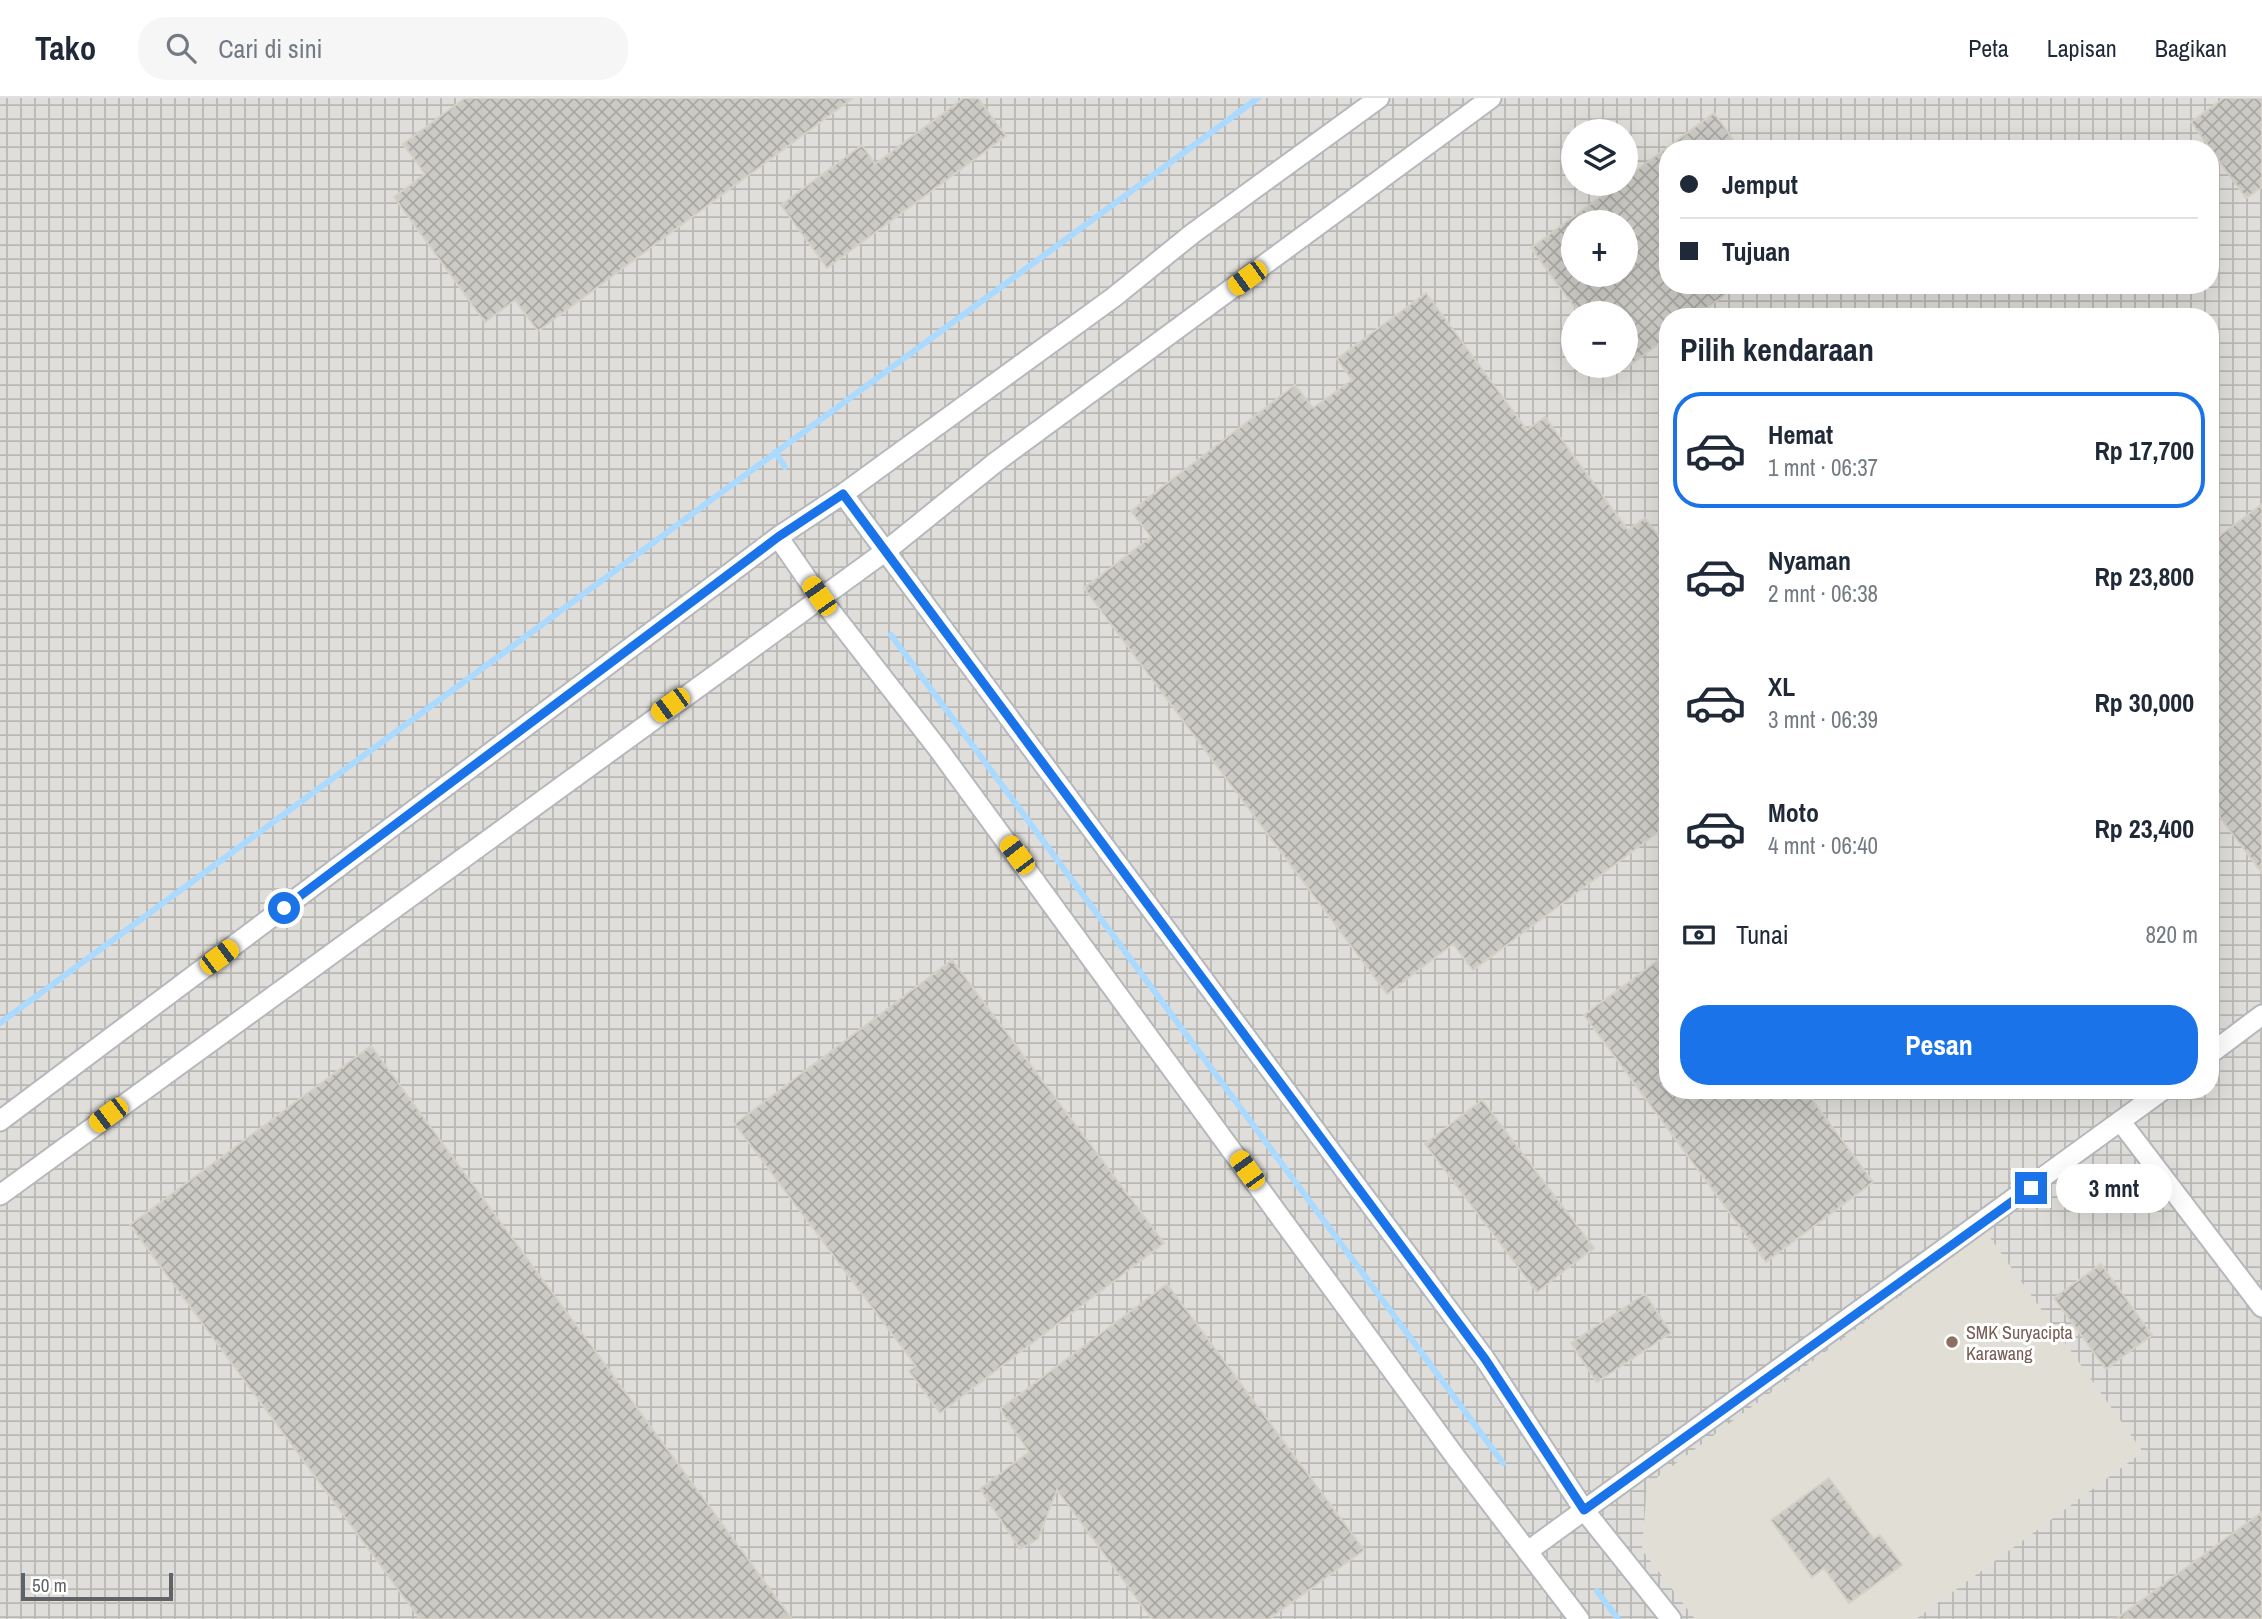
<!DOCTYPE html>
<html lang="id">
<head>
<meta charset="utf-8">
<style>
  body { margin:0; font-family:"Archivo Narrow",sans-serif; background:#f6f6f7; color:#1f2937; height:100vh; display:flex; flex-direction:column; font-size:26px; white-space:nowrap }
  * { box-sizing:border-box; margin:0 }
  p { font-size:23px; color:#747a83 }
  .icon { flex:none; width:38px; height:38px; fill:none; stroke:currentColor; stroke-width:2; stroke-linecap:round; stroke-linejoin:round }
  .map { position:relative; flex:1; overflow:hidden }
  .panel { position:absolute; left:1659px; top:210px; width:560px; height:791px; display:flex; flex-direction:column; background:#fff; border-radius:28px; box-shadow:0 7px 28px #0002 }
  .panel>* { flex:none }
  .top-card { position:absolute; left:1659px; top:42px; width:560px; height:154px; border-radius:28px; box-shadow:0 7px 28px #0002; display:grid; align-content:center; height:154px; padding:0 21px; background:#fff }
  .tools { position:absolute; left:1561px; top:21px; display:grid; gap:14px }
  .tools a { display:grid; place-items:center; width:77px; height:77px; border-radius:50%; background:#fff; box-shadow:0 7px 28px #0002; font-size:35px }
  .scale { position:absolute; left:21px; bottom:18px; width:152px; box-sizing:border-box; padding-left:7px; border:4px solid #5f6368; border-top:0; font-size:19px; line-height:24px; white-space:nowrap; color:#5f6368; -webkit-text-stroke:5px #fff; paint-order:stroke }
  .end { position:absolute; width:32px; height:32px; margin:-16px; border:9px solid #1a73e8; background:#fff; box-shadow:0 0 0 4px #fff }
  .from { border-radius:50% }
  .bubble { position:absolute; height:49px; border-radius:24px; background:#fff; box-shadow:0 7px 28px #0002; font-size:23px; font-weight:800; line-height:49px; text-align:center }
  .car { position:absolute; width:21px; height:42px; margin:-21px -10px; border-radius:9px; box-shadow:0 0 5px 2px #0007; background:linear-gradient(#f5c518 24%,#345 0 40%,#f5c518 0 76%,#345 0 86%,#f5c518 0) }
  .top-card b { display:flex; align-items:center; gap:24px; height:66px; font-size:26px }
  .top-card b+b { border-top:2px solid #e0e1e3 }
  .top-card i { width:18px; height:18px; background:#1f2937 }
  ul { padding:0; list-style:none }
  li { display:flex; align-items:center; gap:21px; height:116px; margin:0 14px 10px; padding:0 7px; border:4px solid transparent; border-radius:28px }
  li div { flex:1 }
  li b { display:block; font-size:26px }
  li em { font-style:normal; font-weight:800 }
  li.active { border-color:#1a73e8 }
  li>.icon { width:63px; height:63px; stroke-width:1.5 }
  h2 { padding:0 21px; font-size:32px; line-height:84px }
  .pay { display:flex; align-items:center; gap:18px; height:77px; padding:0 21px; font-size:26px }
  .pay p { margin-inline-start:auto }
  .primary-button { display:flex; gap:14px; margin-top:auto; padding:14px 21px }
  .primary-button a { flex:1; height:80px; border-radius:28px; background:#1a73e8; color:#fff; font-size:28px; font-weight:800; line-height:80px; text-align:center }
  header { display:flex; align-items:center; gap:42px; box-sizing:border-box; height:98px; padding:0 35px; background:#fff; border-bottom:2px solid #e0e1e3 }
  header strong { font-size:33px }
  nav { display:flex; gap:38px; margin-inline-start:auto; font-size:24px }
  .search { width:490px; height:63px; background:#f6f6f7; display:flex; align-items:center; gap:18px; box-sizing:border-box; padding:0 24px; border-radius:28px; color:#747a83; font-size:26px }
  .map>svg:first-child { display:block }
  .industrial { fill:url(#industrial-grid); fill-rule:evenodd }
  .education { fill:#e1ded6 }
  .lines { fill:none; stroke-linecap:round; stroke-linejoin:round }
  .stream { stroke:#aadaff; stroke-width:6 }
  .building { fill:url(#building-cross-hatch); stroke:#d6d1c6; stroke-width:2; fill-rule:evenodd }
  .minor-casing { stroke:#b5b8bc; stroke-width:23 }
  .minor { stroke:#fff; stroke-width:19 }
  .route { stroke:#1a73e8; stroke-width:9 }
  .education-dot { fill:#8d6e63; stroke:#fff; stroke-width:2.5 }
  .labels { text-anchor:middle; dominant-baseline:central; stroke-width:6; stroke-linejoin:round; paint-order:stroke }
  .education-label { font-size:18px; fill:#785e54; stroke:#fff; text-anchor:start }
</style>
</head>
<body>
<header>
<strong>Tako</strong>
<div class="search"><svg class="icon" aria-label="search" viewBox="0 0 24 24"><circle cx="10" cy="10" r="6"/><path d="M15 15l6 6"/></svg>Cari di sini</div>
<nav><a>Peta</a><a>Lapisan</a><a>Bagikan</a></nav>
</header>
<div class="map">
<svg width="2262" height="1521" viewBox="0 0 2262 1521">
  <defs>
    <pattern id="industrial-grid" width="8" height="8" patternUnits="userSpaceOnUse" patternTransform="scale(1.75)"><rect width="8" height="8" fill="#e0deda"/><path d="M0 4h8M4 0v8" fill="none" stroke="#b9b8b5"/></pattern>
    <pattern id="building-cross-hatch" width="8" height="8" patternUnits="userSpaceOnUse" patternTransform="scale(1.75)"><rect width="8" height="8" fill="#cccac5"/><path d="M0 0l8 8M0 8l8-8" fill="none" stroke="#a9a8a4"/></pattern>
  </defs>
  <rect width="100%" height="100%" fill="#f1efe8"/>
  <!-- industrial -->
  <path class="industrial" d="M 0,0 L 2262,0 L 2262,1521 L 0,1521 ZM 1573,33 L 1626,33 L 1626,86 L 1573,86 ZM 1668,51 L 2210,51 L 2210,187 L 1668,187 ZM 1573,124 L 1626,124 L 1626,177 L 1573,177 ZM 1573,215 L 1626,215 L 1626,268 L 1573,268 ZM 1668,219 L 2210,219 L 2210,992 L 1668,992 Z"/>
  <!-- education -->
  <path class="education" d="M 1986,1134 L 2143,1354 L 1916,1521 L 1695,1521 L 1642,1452 L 1647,1387 Z"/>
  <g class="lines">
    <!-- stream -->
    <path class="stream" d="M 775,354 L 785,369
      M 891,537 L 1503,1365
      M 0,925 L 1258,0
      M 1597,1493 L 1618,1521"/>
  </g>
  <!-- building -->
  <path class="building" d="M 465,0 L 853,0 L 538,233 L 515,202 L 485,224 L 394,99 L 425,76 L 403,46 Z
    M 964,0 L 978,0 L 1006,38 L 827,170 L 781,107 L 862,47 L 875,66 Z
    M 2224,0 L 2262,0 L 2262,89 L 2246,100 L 2191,24 Z
    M 1714,15 L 1740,51 L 1668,51 L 1668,187 L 1738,187 L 1695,219 L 1668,219 L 1668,239 L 1626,270 L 1626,215 L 1579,215 L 1531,150 L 1618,86 L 1626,86 L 1626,80 ZM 1573,124 L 1626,124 L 1626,177 L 1573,177 Z
    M 1426,195 L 1527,332 L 1545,319 L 1628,432 L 1645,420 L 1668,451 L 1668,727 L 1473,872 L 1453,846 L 1387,896 L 1084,490 L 1151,439 L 1131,413 L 1295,287 L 1313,310 L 1352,282 L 1337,261 Z
    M 2262,406 L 2262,775 L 2210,706 L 2210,445 Z
    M 1668,855 L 1668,992 L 1805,992 L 1873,1084 L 1766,1164 L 1584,917 Z
    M 952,862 L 1164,1145 L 940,1315 L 909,1273 L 916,1268 L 735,1026 Z
    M 371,948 L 792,1521 L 420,1521 L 130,1127 Z
    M 1482,1002 L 1594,1150 L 1537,1194 L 1425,1046 Z
    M 2101,1166 L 2152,1237 L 2106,1271 L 2054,1200 Z
    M 1167,1186 L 1364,1452 L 1269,1521 L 1152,1521 L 1057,1392 L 1038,1441 L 1020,1451 L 980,1391 L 1029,1354 L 1000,1311 Z
    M 1645,1196 L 1671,1235 L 1597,1284 L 1571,1245 Z
    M 1829,1380 L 1874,1441 L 1880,1437 L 1902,1467 L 1849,1505 L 1824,1470 L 1812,1479 L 1771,1422 Z
    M 2262,1414 L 2262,1521 L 2116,1521 Z"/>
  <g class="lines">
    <defs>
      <path id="minor" d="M 843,396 L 1485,1261 L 1584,1412 L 1671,1521
        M 778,439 L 819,498 L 939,652 L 1457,1361 L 1579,1521
        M 2210,956 L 2262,917
        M 0,1023 L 778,439 L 843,396 L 1114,199 L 1192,136 L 1379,0
        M 2121,1024 L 2262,1209
        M 0,1097 L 887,452 L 996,364 L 1491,0
        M 1528,1453 L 2163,992"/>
    </defs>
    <!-- minor casing -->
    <use href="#minor" class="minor-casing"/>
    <!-- minor -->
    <use href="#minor" class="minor"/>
  </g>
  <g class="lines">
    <!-- route -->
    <path class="route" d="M 284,810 L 778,439 L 843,396 L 1485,1261 L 1584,1412 L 2031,1090"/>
  </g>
  <!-- markers -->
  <circle class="education-dot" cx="1952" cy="1244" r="7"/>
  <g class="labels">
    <!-- education labels -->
    <g class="education-label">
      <text x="1966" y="1234">SMK Suryacipta<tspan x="1966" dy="21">Karawang</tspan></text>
    </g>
  </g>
</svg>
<div class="tools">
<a><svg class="icon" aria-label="layers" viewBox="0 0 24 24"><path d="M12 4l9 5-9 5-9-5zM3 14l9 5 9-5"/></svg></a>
<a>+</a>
<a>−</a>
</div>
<div class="scale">50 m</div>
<i class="end from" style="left:284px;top:810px"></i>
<i class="end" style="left:2031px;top:1090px"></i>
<div class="bubble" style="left:2056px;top:1066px;width:116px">3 mnt</div>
<i class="car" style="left:1247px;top:180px;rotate:234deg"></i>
<i class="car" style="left:819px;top:498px;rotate:325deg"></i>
<i class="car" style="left:670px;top:607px;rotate:234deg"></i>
<i class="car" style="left:1017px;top:757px;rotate:323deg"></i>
<i class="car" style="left:219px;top:859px;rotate:53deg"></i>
<i class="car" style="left:108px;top:1017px;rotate:233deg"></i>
<i class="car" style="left:1247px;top:1072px;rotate:324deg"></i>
<div class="top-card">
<b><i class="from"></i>Jemput</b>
<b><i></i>Tujuan</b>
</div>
<section class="panel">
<h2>Pilih kendaraan</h2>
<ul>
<li class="active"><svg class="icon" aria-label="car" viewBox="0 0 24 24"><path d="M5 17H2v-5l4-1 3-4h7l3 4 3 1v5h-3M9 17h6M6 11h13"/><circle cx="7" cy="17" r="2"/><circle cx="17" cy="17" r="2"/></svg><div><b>Hemat</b><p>1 mnt · 06:37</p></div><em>Rp 17,700</em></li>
<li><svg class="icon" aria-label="car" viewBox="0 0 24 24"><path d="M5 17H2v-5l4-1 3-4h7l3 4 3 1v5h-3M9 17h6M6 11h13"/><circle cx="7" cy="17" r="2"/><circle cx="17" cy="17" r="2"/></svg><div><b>Nyaman</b><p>2 mnt · 06:38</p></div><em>Rp 23,800</em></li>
<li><svg class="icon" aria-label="car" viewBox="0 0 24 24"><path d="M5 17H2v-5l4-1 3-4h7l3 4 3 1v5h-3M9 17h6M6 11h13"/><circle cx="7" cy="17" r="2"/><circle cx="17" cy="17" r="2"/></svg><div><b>XL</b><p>3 mnt · 06:39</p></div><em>Rp 30,000</em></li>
<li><svg class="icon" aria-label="car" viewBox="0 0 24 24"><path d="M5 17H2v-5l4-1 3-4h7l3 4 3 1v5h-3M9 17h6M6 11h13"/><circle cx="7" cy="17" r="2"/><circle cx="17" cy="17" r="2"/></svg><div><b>Moto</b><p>4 mnt · 06:40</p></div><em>Rp 23,400</em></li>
</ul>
<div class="pay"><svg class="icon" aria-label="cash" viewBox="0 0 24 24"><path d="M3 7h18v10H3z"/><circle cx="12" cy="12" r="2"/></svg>Tunai<p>820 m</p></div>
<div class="primary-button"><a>Pesan</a></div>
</section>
</div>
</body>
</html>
